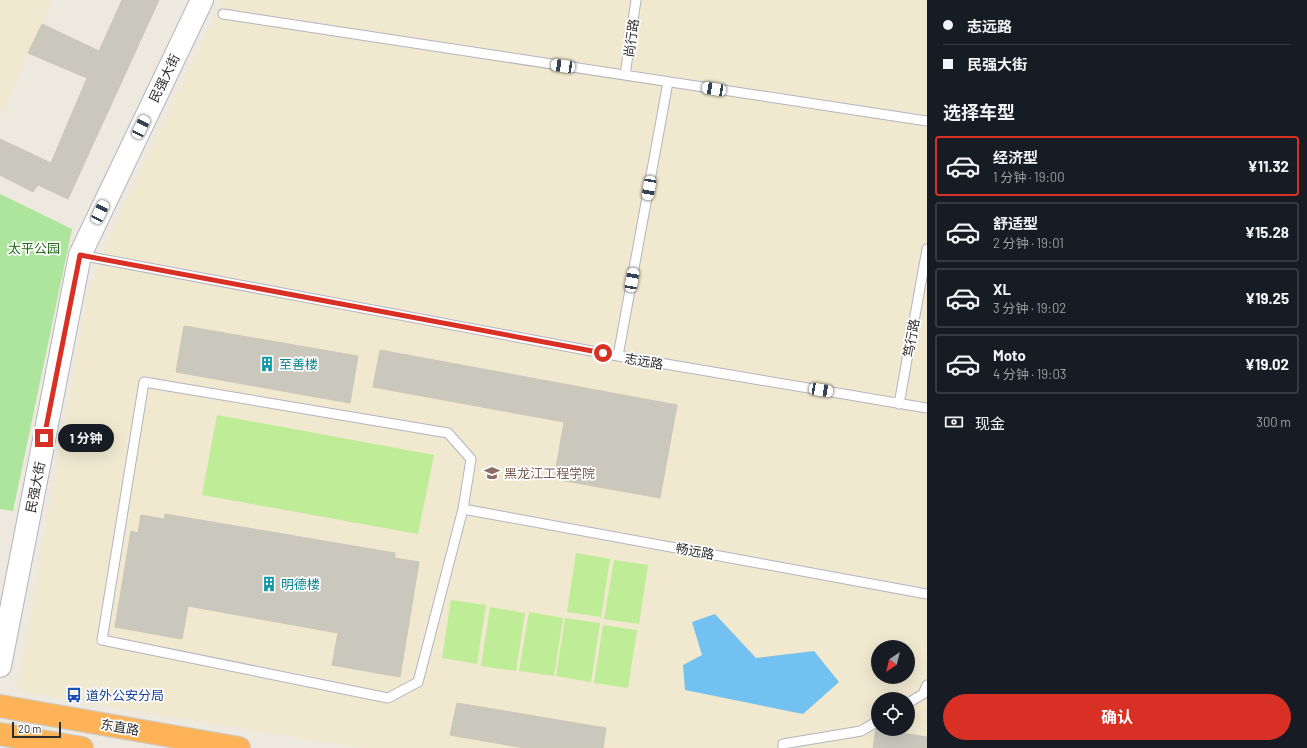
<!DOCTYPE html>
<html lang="zh">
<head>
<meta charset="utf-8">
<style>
  body { margin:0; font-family:Barlow,"Noto Sans SC",sans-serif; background:#242831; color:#f1f3f6; height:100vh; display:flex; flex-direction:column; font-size:15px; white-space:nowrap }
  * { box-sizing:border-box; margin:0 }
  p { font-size:13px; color:#9ea1a6 }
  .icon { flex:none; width:22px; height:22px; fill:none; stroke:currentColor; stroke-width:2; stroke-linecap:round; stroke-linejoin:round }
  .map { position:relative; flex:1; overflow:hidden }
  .sheet { display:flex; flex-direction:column; background:#171b24; width:380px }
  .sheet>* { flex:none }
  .banner { display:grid; align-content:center; height:88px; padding:0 16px; background:#171b24 }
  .needle { width:26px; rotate:215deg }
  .buttons { position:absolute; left:871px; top:640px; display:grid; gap:8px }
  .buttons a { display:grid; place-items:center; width:44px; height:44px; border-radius:50%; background:#171b24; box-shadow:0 4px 16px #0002; font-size:20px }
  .scale { position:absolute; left:12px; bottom:10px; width:49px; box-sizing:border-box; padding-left:4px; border:2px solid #2d2d2d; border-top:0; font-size:11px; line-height:14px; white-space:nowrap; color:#2d2d2d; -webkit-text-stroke:3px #fff; paint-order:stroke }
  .end { position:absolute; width:18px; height:18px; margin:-9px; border:5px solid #d93025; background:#fff; box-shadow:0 0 0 2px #fff }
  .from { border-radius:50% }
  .bubble { position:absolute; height:28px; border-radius:14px; background:#171b24; box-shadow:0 4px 16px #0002; font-size:13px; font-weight:700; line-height:28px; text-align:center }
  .car { position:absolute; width:12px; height:24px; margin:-12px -6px; border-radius:5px; box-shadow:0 0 3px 1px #0007; background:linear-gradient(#fff 24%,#345 0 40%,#fff 0 76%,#345 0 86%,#fff 0) }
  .banner b { display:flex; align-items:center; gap:14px; height:38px; font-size:15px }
  .banner b+b { border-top:1px solid #363941 }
  .banner i { width:10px; height:10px; background:#f1f3f6 }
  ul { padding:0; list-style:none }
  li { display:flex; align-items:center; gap:12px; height:60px; margin:0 8px 6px; padding:0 8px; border:2px solid #363941; border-radius:4px }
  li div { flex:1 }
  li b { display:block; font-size:15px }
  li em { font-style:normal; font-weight:700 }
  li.active { border-color:#d93025 }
  li>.icon { width:36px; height:36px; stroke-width:1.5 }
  h2 { padding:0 16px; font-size:18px; line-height:48px }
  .pay { display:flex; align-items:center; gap:10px; height:44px; padding:0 16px; font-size:15px }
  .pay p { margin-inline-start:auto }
  .cta { display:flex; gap:8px; margin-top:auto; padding:8px 16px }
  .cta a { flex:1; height:46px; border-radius:24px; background:#d93025; color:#fff; font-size:16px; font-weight:700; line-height:46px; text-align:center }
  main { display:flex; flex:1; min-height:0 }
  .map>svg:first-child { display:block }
  .education { fill:#f0e8cf; fill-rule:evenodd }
  .green { fill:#ade59c }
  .pitch { fill:#bfec97 }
  .water { fill:#72c1f0 }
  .building { fill:#cac7bd; stroke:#cac6b8 }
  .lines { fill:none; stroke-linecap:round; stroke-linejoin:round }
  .lane-casing { stroke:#b3b4c0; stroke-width:11 }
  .secondary-casing { stroke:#b3b4c0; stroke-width:24 }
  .highway-casing { stroke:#c8c8c8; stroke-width:24 }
  .lane { stroke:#fff; stroke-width:9 }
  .secondary { stroke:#fff; stroke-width:22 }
  .highway { stroke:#ffb359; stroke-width:22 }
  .route { stroke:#d93025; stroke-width:5 }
  .labels { text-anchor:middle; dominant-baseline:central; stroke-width:3.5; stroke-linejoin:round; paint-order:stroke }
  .street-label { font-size:13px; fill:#2d2d2d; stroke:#fff }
  .park-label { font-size:13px; fill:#226c1a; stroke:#fff }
  .culture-label { font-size:13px; fill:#0d838f; stroke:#fff; text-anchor:start }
  .education-label { font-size:13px; fill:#785e54; stroke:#fff; text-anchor:start }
  .transit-label { font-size:13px; fill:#164399; stroke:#fff; text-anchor:start }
</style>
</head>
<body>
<main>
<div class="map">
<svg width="927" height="748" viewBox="0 0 927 748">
  <rect width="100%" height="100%" fill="#eee9df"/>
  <!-- education -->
  <path class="education" d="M 0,0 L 52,0 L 0,116 Z
    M 223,0 L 927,0 L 927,748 L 362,748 L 17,691 L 87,298 L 114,225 ZM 878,647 L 908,647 L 908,677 L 878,677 ZM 878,699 L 908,699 L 908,729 L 878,729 Z"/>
  <!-- green -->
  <path class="green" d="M 0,194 L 72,229 L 13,511 L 0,509 Z"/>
  <!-- pitch -->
  <path class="pitch" d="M 217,415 L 434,455 L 418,534 L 202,495 Z
    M 576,553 L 610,559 L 601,617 L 567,612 Z
    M 614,560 L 648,565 L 639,624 L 604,619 Z
    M 451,600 L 486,605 L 477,664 L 442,658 Z
    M 490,607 L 525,613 L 516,671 L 481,666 Z
    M 529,612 L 563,618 L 554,676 L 519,671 Z
    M 565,618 L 600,623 L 591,682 L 556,676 Z
    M 603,625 L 637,630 L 628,688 L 594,683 Z"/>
  <!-- water -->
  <path class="water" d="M 715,614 L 756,658 L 814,651 L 839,682 L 803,714 L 685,690 L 683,665 L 702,655 L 692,622 Z"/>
  <!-- building -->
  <path class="building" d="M 122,0 L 159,0 L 68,199 L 38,185 L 33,192 L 0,175 L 0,139 L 51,163 L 87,78 L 28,53 L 42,24 L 99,51 Z
    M 184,326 L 358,356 L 350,403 L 176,372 Z
    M 380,350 L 677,405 L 660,498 L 554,479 L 564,422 L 373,387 Z
    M 165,514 L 395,553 L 395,558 L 419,562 L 400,677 L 332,665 L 338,633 L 188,606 L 182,639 L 115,627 L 131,531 L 138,533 L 141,515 L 164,519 Z
    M 457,703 L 606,728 L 603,748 L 524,748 L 450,735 Z
    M 876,729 L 927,737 L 927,748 L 873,748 Z"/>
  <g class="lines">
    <defs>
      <path id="lane" d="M 223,14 L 927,121
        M 625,75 L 636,0
        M 80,255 L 618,356 L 927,408
        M 618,356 L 668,82
        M 144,382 L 448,433 L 471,459 L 463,509 L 418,682 L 388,698 L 102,640 Z
        M 899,404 L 927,249
        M 463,509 L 927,594
        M 908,703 L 923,694 L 927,685
        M 783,748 L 783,744 L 861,731 L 878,721"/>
      <path id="secondary" d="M 0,666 L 80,255 L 202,0"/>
      <path id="highway" d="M 0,706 L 239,748
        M 0,734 L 82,748"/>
    </defs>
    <!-- lane casing -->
    <use href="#lane" class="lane-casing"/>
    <!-- secondary casing -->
    <use href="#secondary" class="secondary-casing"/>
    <!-- highway casing -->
    <use href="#highway" class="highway-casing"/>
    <!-- lane -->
    <use href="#lane" class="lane"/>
    <!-- secondary -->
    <use href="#secondary" class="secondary"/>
    <!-- highway -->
    <use href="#highway" class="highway"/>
  </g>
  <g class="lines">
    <!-- route -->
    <path class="route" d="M 44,438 L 80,255 L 603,353"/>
  </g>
  <!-- icons -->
  <defs>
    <symbol id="building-bare" viewBox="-9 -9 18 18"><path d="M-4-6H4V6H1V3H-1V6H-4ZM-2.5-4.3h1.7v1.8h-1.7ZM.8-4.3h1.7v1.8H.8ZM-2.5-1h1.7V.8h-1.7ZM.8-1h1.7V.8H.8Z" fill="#0f9aa8" stroke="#fff" stroke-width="2.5" paint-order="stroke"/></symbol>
    <symbol id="university-bare" viewBox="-9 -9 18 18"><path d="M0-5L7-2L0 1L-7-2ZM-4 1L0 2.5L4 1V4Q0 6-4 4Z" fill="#8d6e63" stroke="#fff" stroke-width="2.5" paint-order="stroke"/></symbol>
    <symbol id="bus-bare" viewBox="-9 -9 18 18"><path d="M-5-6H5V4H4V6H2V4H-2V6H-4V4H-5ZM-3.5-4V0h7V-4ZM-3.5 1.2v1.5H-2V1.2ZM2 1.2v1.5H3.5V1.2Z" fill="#1a4fb4" stroke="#fff" stroke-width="2.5" paint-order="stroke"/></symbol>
  </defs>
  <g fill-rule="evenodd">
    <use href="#building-bare" x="256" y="353" width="22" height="22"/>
    <use href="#university-bare" x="481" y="462" width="22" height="22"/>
    <use href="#building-bare" x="258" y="573" width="22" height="22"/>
    <use href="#bus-bare" x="63" y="684" width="22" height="22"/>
  </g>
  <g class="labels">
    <!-- street labels -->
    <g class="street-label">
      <text transform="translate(631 38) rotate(-82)">尚行路</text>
      <text transform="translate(164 78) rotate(-64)">民强大街</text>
      <text transform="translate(911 338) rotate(-80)">笃行路</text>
      <text transform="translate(644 361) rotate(10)">志远路</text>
      <text transform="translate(35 487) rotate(-79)">民强大街</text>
      <text transform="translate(695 551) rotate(10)">畅远路</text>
      <text transform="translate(120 727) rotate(10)">东直路</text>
    </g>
    <!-- park labels -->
    <g class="park-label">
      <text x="34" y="248">太平公园</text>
    </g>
    <!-- culture labels -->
    <g class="culture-label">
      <text x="279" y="364">至善楼</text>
      <text x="281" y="584">明德楼</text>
    </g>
    <!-- education labels -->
    <g class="education-label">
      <text x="504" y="473">黑龙江工程学院</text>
    </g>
    <!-- transit labels -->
    <g class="transit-label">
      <text x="86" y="695">道外公安分局</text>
    </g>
  </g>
</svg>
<div class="buttons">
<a><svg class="needle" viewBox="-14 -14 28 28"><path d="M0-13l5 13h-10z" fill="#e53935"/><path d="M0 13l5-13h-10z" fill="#9ea1a6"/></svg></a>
<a><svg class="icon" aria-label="locate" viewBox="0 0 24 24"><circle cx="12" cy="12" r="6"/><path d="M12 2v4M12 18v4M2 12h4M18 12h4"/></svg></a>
</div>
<div class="scale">20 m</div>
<i class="end from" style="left:603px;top:353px"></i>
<i class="end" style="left:44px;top:438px"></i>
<div class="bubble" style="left:58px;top:424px;width:56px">1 分钟</div>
<i class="car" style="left:563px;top:66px;rotate:278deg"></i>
<i class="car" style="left:714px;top:89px;rotate:279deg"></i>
<i class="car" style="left:141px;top:127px;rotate:26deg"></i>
<i class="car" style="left:649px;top:188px;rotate:190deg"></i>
<i class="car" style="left:100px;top:212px;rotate:26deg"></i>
<i class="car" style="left:632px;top:280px;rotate:10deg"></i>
<i class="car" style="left:821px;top:390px;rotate:99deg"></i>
</div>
<section class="sheet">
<div class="banner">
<b><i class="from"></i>志远路</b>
<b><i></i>民强大街</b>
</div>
<h2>选择车型</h2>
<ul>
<li class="active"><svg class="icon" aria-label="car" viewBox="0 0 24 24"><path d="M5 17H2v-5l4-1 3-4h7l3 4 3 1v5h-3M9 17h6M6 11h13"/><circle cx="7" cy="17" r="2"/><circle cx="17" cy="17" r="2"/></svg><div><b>经济型</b><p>1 分钟 · 19:00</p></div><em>¥11.32</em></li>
<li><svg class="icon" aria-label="car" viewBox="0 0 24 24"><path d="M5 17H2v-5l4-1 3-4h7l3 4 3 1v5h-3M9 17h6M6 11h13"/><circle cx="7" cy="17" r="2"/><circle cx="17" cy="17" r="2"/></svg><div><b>舒适型</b><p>2 分钟 · 19:01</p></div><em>¥15.28</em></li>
<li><svg class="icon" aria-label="car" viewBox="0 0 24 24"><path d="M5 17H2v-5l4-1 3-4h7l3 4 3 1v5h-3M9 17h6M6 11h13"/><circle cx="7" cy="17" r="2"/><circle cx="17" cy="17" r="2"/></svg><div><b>XL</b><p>3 分钟 · 19:02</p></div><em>¥19.25</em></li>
<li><svg class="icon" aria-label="car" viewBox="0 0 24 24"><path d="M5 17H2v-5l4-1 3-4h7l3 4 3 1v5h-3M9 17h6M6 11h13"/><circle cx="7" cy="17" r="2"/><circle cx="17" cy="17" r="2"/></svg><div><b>Moto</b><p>4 分钟 · 19:03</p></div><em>¥19.02</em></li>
</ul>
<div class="pay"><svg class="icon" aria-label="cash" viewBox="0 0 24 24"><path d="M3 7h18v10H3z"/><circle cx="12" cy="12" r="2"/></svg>现金<p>300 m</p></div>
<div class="cta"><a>确认</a></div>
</section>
</main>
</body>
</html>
